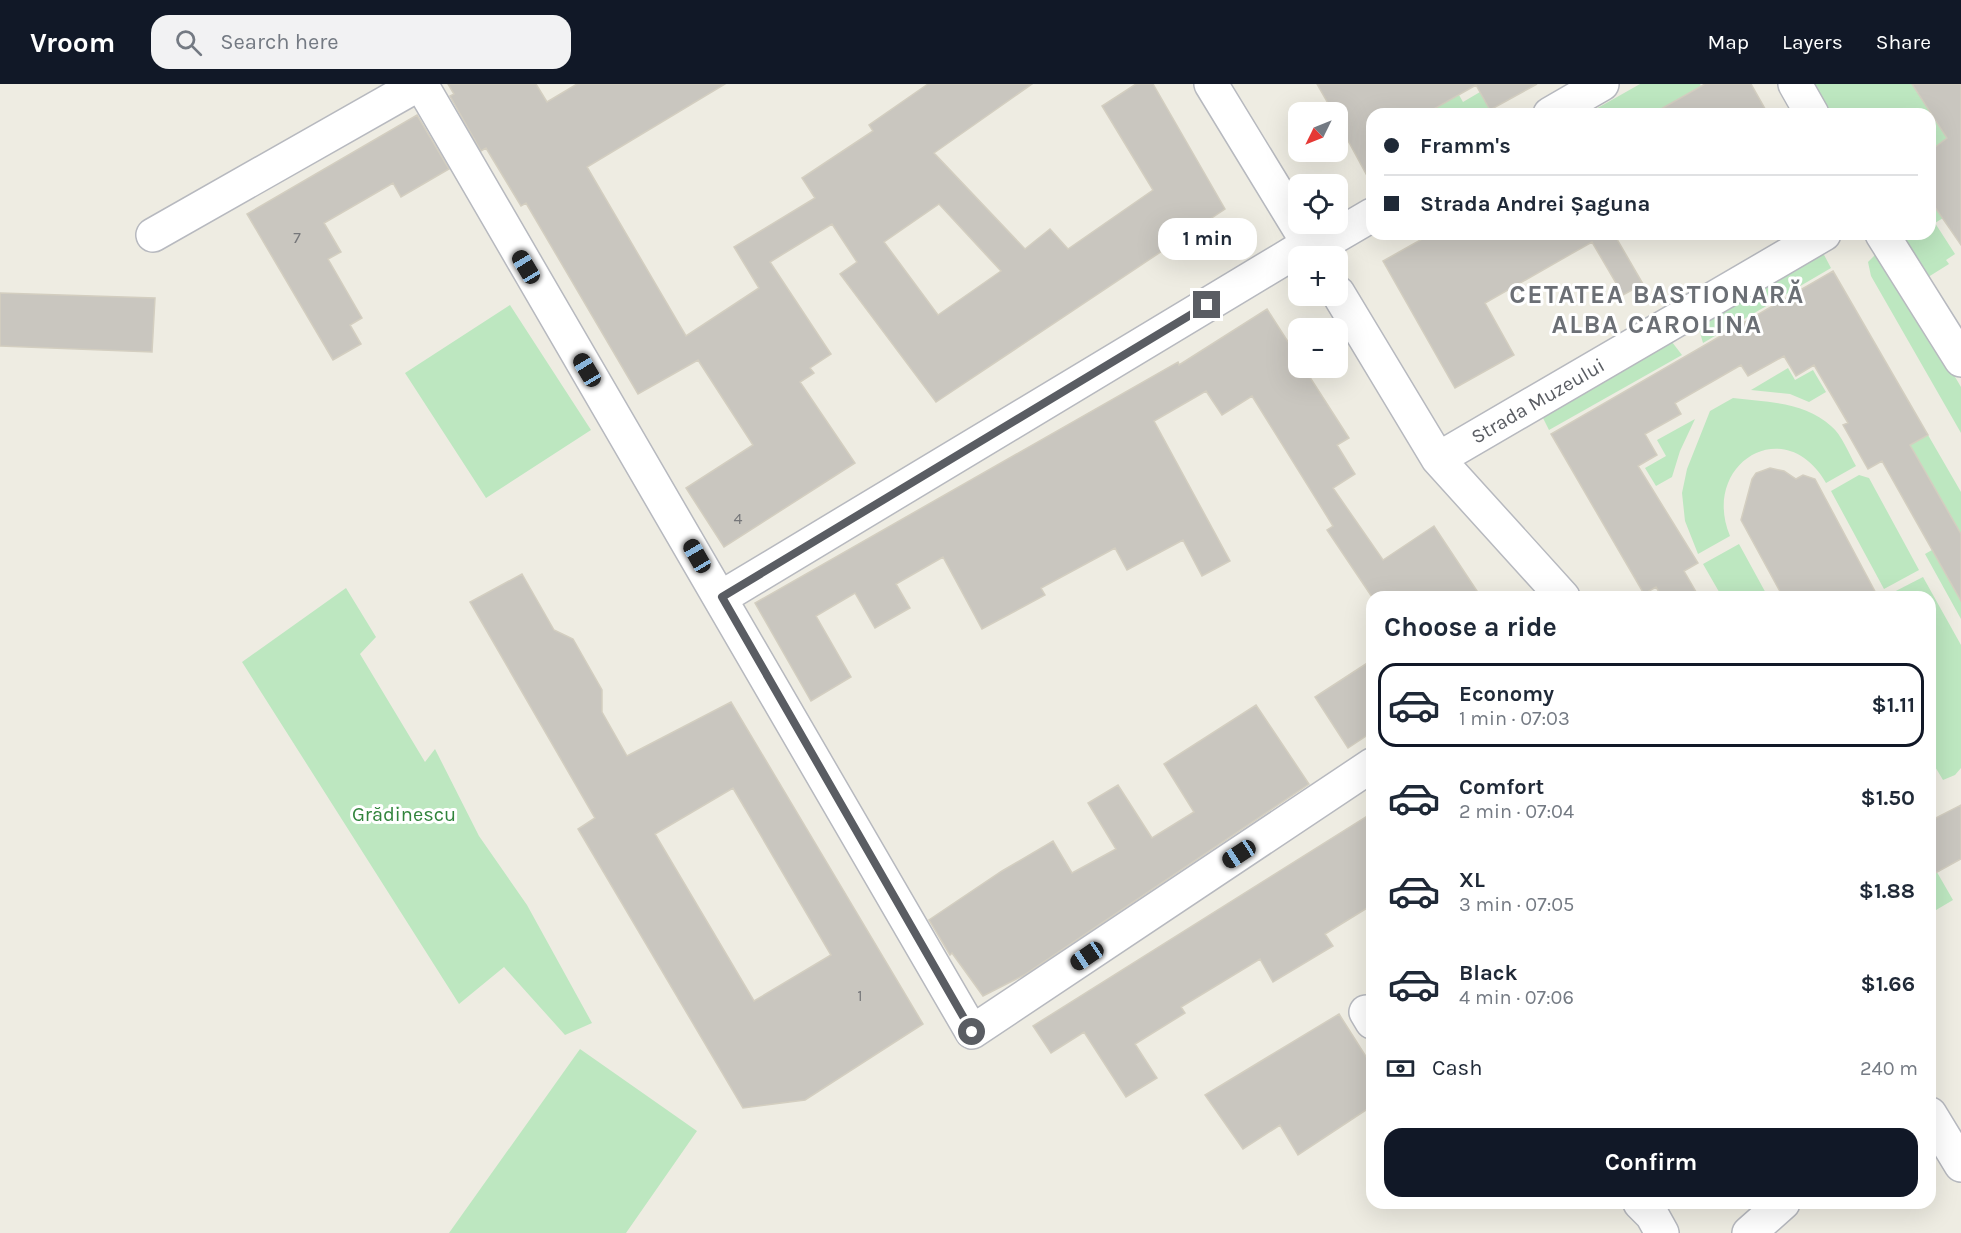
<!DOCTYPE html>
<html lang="en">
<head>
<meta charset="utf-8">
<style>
  body { margin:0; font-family:Karla,sans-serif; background:#f2f2f3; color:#1f2937; height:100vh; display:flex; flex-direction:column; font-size:22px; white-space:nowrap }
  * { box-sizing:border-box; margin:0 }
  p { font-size:20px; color:#747a83 }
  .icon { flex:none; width:33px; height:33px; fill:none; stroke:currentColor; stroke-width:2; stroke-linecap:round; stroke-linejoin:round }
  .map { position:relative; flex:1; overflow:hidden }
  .side { position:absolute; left:1366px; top:507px; width:570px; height:618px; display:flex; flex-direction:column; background:#fff; border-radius:18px; box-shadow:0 6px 24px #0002 }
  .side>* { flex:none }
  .guide { position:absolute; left:1366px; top:24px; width:570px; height:132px; border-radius:18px; box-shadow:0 6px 24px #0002; display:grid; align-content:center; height:132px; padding:0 18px; background:#fff }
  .needle { width:39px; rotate:227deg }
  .fabs { position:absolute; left:1288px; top:18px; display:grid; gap:12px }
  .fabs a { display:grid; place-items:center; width:60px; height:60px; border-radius:12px; background:#fff; box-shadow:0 6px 24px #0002; font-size:30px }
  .end { position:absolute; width:27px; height:27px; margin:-14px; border:8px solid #5a5d63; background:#fff; box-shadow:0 0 0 3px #fff }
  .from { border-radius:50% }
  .bubble { position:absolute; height:42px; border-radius:18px; background:#fff; box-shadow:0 6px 24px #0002; font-size:20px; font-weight:700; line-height:42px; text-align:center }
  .car { position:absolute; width:18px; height:36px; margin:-18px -9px; border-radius:8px; box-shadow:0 0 4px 2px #0007; background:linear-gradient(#222 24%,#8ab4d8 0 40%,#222 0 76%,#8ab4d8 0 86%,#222 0) }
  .guide b { display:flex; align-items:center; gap:21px; height:57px; font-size:22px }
  .guide b+b { border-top:2px solid #e0e1e3 }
  .guide i { width:15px; height:15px; background:#1f2937 }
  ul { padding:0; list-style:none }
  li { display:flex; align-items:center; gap:18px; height:84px; margin:0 12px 9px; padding:0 6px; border:3px solid transparent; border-radius:18px }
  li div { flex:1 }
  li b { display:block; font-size:22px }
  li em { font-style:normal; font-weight:700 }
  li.selected { border-color:#111827 }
  li>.icon { width:54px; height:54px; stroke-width:1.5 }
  h2 { padding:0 18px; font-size:27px; line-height:72px }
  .pay { display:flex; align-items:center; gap:15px; height:66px; padding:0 18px; font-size:22px }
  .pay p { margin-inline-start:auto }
  .button { display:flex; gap:12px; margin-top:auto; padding:12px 18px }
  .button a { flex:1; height:69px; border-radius:18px; background:#111827; color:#fff; font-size:24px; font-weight:700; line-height:69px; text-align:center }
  header { display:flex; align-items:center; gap:36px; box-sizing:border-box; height:84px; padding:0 30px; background:#111827; color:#fff }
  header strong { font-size:28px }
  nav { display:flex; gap:33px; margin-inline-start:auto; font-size:21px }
  .search { width:420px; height:54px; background:#f2f2f3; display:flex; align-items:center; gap:15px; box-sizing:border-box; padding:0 21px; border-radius:18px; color:#747a83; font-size:22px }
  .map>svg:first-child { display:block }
  .green { fill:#bde7c0 }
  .building { fill:#c9c6bf; stroke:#d3cec0; stroke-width:1.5; fill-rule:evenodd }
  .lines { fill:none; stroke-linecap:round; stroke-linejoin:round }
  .minor-casing { stroke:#b7b9bf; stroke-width:36 }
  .minor { stroke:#fff; stroke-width:33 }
  .route { stroke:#5a5d63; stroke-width:8 }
  .labels { text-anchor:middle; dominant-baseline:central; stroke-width:6; stroke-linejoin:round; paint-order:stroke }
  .number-label { font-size:16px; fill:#76777a }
  .street-label { font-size:20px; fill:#5a5d63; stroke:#fff }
  .park-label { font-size:20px; fill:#31843c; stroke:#fff }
  .district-label { font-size:26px; font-weight:bold; letter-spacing:1.5px; fill:#6b6f75; stroke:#fff }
</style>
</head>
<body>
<header>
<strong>Vroom</strong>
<div class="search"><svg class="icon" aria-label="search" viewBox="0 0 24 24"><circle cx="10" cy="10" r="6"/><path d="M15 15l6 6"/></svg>Search here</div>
<nav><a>Map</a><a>Layers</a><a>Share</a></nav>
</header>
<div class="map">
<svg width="1961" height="1149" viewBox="0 0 1961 1149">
  <rect width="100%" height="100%" fill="#eeece2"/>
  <!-- green -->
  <path class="green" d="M 1640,0 L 1700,0 L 1701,2 L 1678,15 L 1682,24 L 1672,30 L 1587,30 Z
    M 1807,0 L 1912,0 L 1957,68 L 1931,67 L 1930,30 L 1825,30 Z
    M 1480,8 L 1492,30 L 1425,30 L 1459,11 L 1463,18 Z
    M 1931,116 L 1943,134 L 1935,139 L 1955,170 L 1946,176 L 1949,180 L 1925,195 L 1898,150 L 1930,150 Z
    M 1822,167 L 1831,184 L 1703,259 L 1698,242 Z
    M 1876,170 L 1884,173 L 1961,303 L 1961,349 L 1871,192 L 1868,178 Z
    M 510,221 L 591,346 L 486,414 L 405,289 Z
    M 1672,258 L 1682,271 L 1549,346 L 1541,330 Z
    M 1788,284 L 1795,296 L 1813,286 L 1826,308 L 1809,318 L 1790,310 L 1751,306 Z
    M 1733,314 C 1767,318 1805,318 1831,342 C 1842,351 1849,370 1856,382 L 1826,399 C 1785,327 1700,380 1730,452 L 1698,470 L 1685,437 L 1682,409 L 1687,385 L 1710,327 Z
    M 1695,335 L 1680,367 L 1672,393 L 1656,402 L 1645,384 L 1666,372 L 1657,356 Z
    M 1928,351 L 1961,408 L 1961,450 L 1910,361 Z
    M 1859,391 L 1869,394 L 1919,486 L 1884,505 L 1831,407 Z
    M 1739,460 L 1768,513 L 1722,513 L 1703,480 Z
    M 1932,466 L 1961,517 L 1961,535 L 1925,470 Z
    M 1923,493 L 1961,561 L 1961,684 L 1955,691 L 1943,696 L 1931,676 L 1930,513 L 1888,511 Z
    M 346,504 L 376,553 L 360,570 L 425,678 L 435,665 L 479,752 L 527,821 L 592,939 L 565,951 L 504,883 L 459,920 L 242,578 Z
    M 1934,783 L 1953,816 L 1931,829 L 1930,785 Z
    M 580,965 L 697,1047 L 626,1149 L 449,1149 Z"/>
  <!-- building -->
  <path class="building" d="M 448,0 L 536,0 L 547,18 L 577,0 L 725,0 L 587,83 L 686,252 L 759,204 L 734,163 L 815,114 L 802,94 L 873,47 L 869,41 L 928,0 L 1032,0 L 934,69 L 1025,165 L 1050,145 L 1068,165 L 1153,106 L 1102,22 L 1136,0 L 1153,0 L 1225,125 L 936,318 L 840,190 L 857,178 L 832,140 L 770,178 L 831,270 L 810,284 L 814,289 L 800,298 L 855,379 L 724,463 L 686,404 L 753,361 L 698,276 L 638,310 L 526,119 L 521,122 L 486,64 L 481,67 L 450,12 L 454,10 ZM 939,120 L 1001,187 L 938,231 L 884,158 Z
    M 1317,0 L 1537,0 L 1490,26 L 1476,1 L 1425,30 L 1372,30 L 1372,101 L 1338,38 L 1338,28 L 1333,28 Z
    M 1705,0 L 1751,0 L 1768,30 L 1652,30 Z
    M 1912,0 L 1961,0 L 1961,161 L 1930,116 L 1930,67 L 1947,54 Z
    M 417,31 L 449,85 L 401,113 L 393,99 L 324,139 L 341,168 L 328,175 L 362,234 L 350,241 L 361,260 L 333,276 L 247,130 Z
    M 1431,150 L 1614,150 L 1643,200 L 1623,211 L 1592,158 L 1485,219 L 1514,271 L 1455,304 L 1383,177 Z
    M 1833,187 L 1928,351 L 1910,361 L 1961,450 L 1961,517 L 1882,377 L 1868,385 L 1843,341 L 1848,339 L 1814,281 L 1796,292 L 1784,272 L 1748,292 L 1741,281 L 1675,319 L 1681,330 L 1645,350 L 1657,371 L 1638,382 L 1698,479 L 1684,487 L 1699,513 L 1662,513 L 1656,503 L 1644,510 L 1551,350 Z
    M 0,209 L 155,214 L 152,268 L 0,262 Z
    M 1267,225 L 1299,275 L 1299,284 L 1304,284 L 1349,354 L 1337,361 L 1355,390 L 1333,404 L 1383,476 L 1434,442 L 1481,513 L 1372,513 L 1327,446 L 1333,442 L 1252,312 L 1222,331 L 1206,307 L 1154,337 L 1230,477 L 1202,492 L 1183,456 L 1127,486 L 1115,464 L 1041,504 L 1045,511 L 982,545 L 943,473 L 896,500 L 910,524 L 875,544 L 855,509 L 816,532 L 851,593 L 811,617 L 755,519 L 1178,278 L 1179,281 Z
    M 1770,384 L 1784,387 L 1796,395 L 1803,391 L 1815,395 L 1878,513 L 1783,513 L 1741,436 L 1752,395 L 1756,389 Z
    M 522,490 L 554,546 L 573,555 L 602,606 L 602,628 L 627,672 L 731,618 L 923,940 L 805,1016 L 743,1024 L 578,745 L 595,734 L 470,518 ZM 733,704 L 831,871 L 754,917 L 655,750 Z
    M 1372,576 L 1372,648 L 1348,664 L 1315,613 Z
    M 1256,621 L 1309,700 L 1024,891 L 983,912 L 952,869 L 950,871 L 929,836 L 1002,787 L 1053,757 L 1072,789 L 1116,765 L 1088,719 L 1118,701 L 1152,754 L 1194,728 L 1164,680 Z
    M 1961,721 L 1961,775 L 1930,792 L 1930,737 Z
    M 1372,729 L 1372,821 L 1325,850 L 1333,862 L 1273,898 L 1260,875 L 1181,923 L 1185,929 L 1135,960 L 1157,994 L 1126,1013 L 1084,948 L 1051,969 L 1033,942 Z
    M 1339,930 L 1372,982 L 1372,1022 L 1298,1071 L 1280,1041 L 1243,1065 L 1205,1011 Z"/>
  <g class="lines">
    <defs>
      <path id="minor" d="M 421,0 L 972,948 L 1372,681
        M 1211,0 L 1316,172
        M 1795,0 L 1812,30
        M 1550,30 L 1602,0
        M 1882,150 L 1961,276
        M 153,151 L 419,0
        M 1312,166 L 1372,131
        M 1338,209 L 1438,375 L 1563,513
        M 1438,375 L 1824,150
        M 722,513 L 1308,160
        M 1366,928 L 1372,938
        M 1930,1030 L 1961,1081
        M 1640,1119 L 1652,1131 L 1662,1149
        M 1749,1149 L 1783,1119"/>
    </defs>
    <!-- minor casing -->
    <use href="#minor" class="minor-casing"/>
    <!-- minor -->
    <use href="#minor" class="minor"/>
  </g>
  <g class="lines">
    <!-- route -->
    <path class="route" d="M 972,948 L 722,513 L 1207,221"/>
  </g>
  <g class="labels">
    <!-- number labels -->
    <g class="number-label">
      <text x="297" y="153">7</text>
      <text x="738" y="434">4</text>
      <text x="860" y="911">1</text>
    </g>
    <!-- street labels -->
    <g class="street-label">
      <text transform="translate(1538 317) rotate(-30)">Strada Muzeului</text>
    </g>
    <!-- park labels -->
    <g class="park-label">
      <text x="404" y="730">Grădinescu</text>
    </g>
    <!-- district labels -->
    <g class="district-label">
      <text x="1657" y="210">CETATEA BASTIONARĂ<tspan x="1657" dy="30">ALBA CAROLINA</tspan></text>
    </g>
  </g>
</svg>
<div class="fabs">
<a><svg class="needle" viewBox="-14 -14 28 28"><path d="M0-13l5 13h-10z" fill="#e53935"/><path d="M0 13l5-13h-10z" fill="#747a83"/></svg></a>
<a><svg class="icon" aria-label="locate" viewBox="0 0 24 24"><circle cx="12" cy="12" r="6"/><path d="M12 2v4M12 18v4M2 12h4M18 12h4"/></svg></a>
<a>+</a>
<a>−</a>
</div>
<i class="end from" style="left:972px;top:948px"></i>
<i class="end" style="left:1207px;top:221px"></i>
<div class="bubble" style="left:1158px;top:134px;width:99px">1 min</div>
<i class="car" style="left:526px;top:183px;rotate:329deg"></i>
<i class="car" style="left:587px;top:286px;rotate:329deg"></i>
<i class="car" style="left:697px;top:472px;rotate:330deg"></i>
<i class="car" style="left:1239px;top:770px;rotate:237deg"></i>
<i class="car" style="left:1087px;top:872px;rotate:236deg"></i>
<div class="guide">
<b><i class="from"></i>Framm's</b>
<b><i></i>Strada Andrei Șaguna</b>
</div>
<section class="side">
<h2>Choose a ride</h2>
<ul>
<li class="selected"><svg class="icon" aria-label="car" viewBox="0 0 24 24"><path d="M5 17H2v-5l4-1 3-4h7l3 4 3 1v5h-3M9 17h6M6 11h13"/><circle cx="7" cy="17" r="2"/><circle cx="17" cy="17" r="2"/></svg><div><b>Economy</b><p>1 min · 07:03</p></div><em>$1.11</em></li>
<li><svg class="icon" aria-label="car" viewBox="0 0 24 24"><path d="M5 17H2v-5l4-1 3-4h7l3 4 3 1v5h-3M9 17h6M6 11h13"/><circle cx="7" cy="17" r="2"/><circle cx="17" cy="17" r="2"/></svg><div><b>Comfort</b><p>2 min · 07:04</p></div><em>$1.50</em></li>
<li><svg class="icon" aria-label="car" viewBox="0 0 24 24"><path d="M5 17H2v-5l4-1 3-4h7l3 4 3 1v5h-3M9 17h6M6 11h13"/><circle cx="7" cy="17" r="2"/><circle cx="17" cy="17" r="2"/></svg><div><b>XL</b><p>3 min · 07:05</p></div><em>$1.88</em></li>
<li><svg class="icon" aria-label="car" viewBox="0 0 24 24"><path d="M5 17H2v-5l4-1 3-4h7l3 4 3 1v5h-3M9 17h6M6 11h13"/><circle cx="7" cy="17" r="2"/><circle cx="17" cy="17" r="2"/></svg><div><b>Black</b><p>4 min · 07:06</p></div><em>$1.66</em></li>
</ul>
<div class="pay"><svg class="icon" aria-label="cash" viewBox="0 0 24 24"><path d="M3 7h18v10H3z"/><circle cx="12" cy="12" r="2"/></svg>Cash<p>240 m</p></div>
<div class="button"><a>Confirm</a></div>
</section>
</div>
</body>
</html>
